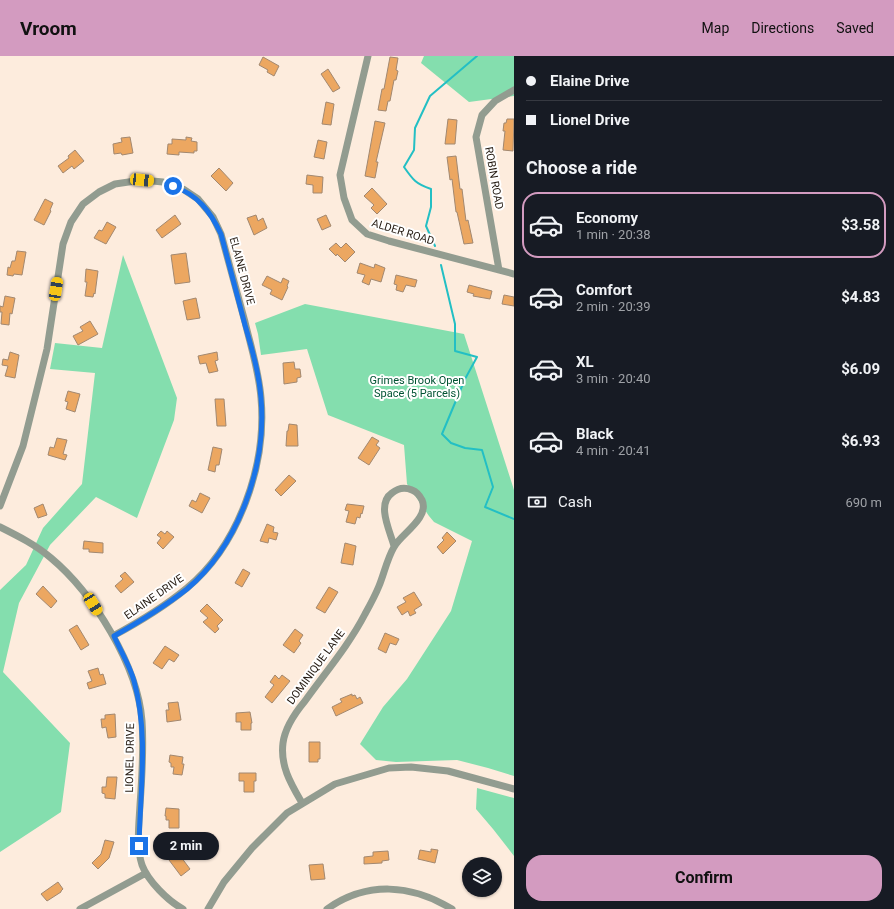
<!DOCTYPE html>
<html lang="en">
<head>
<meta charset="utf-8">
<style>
  body { margin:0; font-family:Roboto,sans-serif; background:#20242c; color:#f1f3f6; height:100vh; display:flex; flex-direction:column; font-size:15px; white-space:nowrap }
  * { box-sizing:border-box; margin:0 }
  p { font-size:13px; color:#9ea1a6 }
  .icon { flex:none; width:22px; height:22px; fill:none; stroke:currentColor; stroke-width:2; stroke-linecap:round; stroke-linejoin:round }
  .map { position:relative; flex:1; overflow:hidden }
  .drawer { display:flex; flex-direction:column; background:#171b24; width:380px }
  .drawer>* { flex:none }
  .hud { display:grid; align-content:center; height:88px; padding:0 12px; background:#171b24 }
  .fabs { position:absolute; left:462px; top:801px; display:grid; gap:8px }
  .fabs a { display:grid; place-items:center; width:40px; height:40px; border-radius:50%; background:#171b24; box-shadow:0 1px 3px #0004; font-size:20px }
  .end { position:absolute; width:18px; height:18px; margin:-9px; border:5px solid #1a73e8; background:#fff; box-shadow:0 0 0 2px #fff }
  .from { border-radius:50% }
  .bubble { position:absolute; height:28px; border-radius:14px; background:#171b24; box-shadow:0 1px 3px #0004; font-size:13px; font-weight:700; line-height:28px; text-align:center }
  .car { position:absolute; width:12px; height:24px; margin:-12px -6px; border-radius:5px; box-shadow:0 0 3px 1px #0007; background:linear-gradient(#f5c518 24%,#345 0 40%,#f5c518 0 76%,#345 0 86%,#f5c518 0) }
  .hud b { display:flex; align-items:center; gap:14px; height:38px; font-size:15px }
  .hud b+b { border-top:1px solid #363941 }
  .hud i { width:10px; height:10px; background:#f1f3f6 }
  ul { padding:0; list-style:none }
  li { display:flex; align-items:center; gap:12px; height:66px; margin:0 8px 6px; padding:0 4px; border:2px solid transparent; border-radius:16px }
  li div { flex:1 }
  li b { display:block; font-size:15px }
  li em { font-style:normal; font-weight:700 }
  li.current { border-color:#d39bc0 }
  li>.icon { width:36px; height:36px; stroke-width:1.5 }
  h2 { padding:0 12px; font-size:18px; line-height:48px }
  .pay { display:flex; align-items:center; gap:10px; height:44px; padding:0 12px; font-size:15px }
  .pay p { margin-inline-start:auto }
  .action { display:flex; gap:8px; margin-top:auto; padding:8px 12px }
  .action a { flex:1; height:46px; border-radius:16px; background:#d39bc0; color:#111; font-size:16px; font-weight:700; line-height:46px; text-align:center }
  header { display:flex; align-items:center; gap:24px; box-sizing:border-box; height:56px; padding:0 20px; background:#d39bc0; color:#111 }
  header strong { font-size:19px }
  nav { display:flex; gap:22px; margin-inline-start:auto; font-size:14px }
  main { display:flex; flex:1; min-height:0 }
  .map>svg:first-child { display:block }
  .green { fill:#84deae }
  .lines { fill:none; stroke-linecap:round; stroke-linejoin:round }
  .stream { stroke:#23bfc4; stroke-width:2 }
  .building { fill:#eca761; stroke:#a28870 }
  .minor { stroke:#929c90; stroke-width:7 }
  .route { stroke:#1a73e8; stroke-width:5 }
  .labels { text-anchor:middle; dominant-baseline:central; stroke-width:4; stroke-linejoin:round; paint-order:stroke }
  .street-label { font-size:11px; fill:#231910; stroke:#fff }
  .park-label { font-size:11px; fill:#005333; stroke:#fff }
</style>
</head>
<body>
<header>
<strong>Vroom</strong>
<nav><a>Map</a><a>Directions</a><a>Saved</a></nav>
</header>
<main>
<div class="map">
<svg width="514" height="853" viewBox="0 0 514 853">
  <rect width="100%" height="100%" fill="#fdecdd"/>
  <!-- green -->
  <path class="green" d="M 424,0 L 514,0 L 514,40 L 469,46 L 421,7 Z
    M 123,199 L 177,342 L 174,364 L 137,462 L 96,441 L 50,489 L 19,547 L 3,616 L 70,687 L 61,756 L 0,796 L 0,534 L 26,509 L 43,472 L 82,428 L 95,317 L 50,313 L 55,287 L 102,292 Z
    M 305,248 L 464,278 L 514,434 L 514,720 L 488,712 L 457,704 L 396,706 L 376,704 L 360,688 L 383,651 L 407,623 L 451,555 L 472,485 L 434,466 L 429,460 L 407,428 L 404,389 L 328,359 L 307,293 L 261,299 L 258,278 L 255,267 Z
    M 477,732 L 514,742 L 514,800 L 493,773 L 476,753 Z"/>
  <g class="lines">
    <!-- stream -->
    <path class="stream" d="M 435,190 L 426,170 L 431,151 L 431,133 C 416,128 413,124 404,111 L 414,94 L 415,72 L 430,40 L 477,0
      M 441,209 L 455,268 L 455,295 L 477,301 L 465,323 L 442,378 L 451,387 L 465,392 L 482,394 L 493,431 L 485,451 L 514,463"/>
  </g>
  <!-- building -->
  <path class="building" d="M 263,1 L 279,10 L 274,20 L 267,16 L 268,14 L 259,9 Z
    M 390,1 L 398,2 L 396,14 L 398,15 L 396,24 L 394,24 L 390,45 L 388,45 L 386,55 L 378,54 L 382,33 L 384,33 Z
    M 328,13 L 340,32 L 333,36 L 321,18 Z
    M 326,46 L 334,48 L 331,69 L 322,68 Z
    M 448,63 L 457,64 L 455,88 L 445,88 Z
    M 507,63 L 514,63 L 513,95 L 503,94 L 505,75 L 503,75 L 504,67 L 506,67 Z
    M 375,65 L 385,67 L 376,106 L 378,106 L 375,122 L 365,120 Z
    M 130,81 L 133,97 L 122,99 L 121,97 L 114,98 L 113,88 L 122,86 L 121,82 Z
    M 186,81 L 192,82 L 191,85 L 197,86 L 197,95 L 194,95 L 194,97 L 179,96 L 179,99 L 167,98 L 168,88 L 172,88 L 172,83 L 186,84 Z
    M 318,84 L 327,86 L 324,103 L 314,101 Z
    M 75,94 L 84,105 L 74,113 L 72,110 L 63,117 L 58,110 L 69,102 L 68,100 Z
    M 456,100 L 460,133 L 462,133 L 466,165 L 468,164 L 473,187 L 464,188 L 457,156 L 456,156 L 452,123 L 450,124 L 447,101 Z
    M 219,112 L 233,127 L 226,135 L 211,120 Z
    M 307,119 L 323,121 L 322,137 L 313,137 L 313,129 L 306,128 Z
    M 372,132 L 387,148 L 377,158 L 371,152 L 374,149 L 364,140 Z
    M 45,143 L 53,147 L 50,154 L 51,155 L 44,169 L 34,164 Z
    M 175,159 L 181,168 L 162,182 L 156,174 Z
    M 256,159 L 258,165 L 263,162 L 267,172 L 254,179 L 247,162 Z
    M 326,159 L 331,170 L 322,174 L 317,163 Z
    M 107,166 L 116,171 L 106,188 L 94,182 L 99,174 L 102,175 Z
    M 336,187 L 341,192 L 346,187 L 355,196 L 345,206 L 337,198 L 336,200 L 329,193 Z
    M 17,195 L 26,196 L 22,219 L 14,218 L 13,220 L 7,219 L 8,211 L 10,212 L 12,205 L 15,205 Z
    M 186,197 L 190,226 L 175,228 L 171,199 Z
    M 360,207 L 374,212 L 375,208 L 385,212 L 381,226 L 371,223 L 369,229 L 362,226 L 365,219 L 357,217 Z
    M 86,213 L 98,215 L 95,238 L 94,237 L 93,241 L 85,240 L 87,226 L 85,226 Z
    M 396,219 L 417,224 L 415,231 L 406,229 L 403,236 L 396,234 L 397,229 L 394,228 Z
    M 267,220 L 281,227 L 283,222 L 289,225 L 287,230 L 288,231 L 282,244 L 270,238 L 272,234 L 262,229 Z
    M 469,229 L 492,235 L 490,243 L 473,240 L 474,238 L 467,236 Z
    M 504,239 L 514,241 L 514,250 L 502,248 Z
    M 5,240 L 15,242 L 12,258 L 10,257 L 9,269 L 1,268 L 2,256 L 0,256 L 0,250 L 3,251 Z
    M 196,242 L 200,262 L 187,264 L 183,245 Z
    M 90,265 L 98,278 L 78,289 L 73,280 L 83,275 L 80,271 Z
    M 10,296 L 19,299 L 15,322 L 5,320 L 8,310 L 2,309 L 3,303 L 8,304 Z
    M 217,296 L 218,304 L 215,305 L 218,315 L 209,317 L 206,307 L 200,308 L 198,300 Z
    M 294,306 L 295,313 L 300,313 L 301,321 L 297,322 L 297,326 L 284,328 L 283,307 Z
    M 68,335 L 80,338 L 75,356 L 66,353 L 68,346 L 65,345 Z
    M 215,343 L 224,343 L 226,370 L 217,370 Z
    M 289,368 L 297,369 L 298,390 L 286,390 L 287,375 L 288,375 Z
    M 372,381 L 379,385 L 376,389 L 380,392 L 369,409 L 358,402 Z
    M 57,382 L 67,384 L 63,398 L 67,399 L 65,404 L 48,399 L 50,391 L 54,392 Z
    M 213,391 L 222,393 L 219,409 L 216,409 L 215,416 L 208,414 Z
    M 289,419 L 296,425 L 281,440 L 275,434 Z
    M 200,437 L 210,442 L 202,457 L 189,450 L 192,444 L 196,446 Z
    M 43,448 L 47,459 L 38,462 L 34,452 Z
    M 347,448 L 364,450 L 362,458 L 361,457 L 360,462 L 357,461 L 355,468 L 346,466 L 349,455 L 345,454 Z
    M 267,468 L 274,471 L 273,476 L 278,477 L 276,484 L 269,482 L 268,487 L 260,485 Z
    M 161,475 L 165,478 L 167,475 L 174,481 L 163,493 L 157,487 L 161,482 L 157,479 Z
    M 447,476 L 456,485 L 443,498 L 437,491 L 444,484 L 442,482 Z
    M 84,485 L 103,487 L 103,497 L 89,496 L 89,493 L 83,493 Z
    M 345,487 L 356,490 L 353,509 L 341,507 Z
    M 243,513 L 250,517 L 242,531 L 235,527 Z
    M 125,516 L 134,526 L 121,537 L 115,530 L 123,523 L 120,520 Z
    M 43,530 L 57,545 L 51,552 L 36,538 Z
    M 329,531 L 338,536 L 325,557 L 316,552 Z
    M 414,536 L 422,549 L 414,554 L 416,557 L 410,560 L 408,555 L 402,559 L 397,551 L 406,546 L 403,542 Z
    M 207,548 L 223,564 L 217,570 L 219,573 L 215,577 L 203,566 L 208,562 L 200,555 Z
    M 77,569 L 89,589 L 81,594 L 69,574 Z
    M 295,573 L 303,579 L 299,585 L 301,587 L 294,597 L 283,589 Z
    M 385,577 L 399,583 L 396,589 L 390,587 L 386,597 L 378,593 Z
    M 165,590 L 179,599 L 174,606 L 169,603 L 162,613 L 153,607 Z
    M 98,612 L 100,619 L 103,618 L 106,628 L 89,633 L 87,627 L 92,625 L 88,615 Z
    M 275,619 L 279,623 L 282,619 L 290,625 L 272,647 L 265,641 L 274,629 L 270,626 Z
    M 352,638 L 352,640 L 355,639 L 357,643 L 360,641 L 363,647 L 336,660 L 332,651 L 342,646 L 340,643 Z
    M 178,646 L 181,664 L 167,666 L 166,654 L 169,654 L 168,647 Z
    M 250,656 L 252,667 L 251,667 L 251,674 L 241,674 L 241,666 L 236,666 L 236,657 Z
    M 115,658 L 116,681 L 108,682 L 106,671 L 102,672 L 101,663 L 105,663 L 105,659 Z
    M 309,686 L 320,686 L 320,703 L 318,703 L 318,706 L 309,706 Z
    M 170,699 L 183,701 L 182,708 L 184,708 L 182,719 L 173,718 L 174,711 L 171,711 L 171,707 L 169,706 Z
    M 239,717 L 256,717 L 256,725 L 254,725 L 254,736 L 244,736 L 244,725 L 239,725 Z
    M 107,721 L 117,721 L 115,743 L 105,742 L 105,738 L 102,737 L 102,731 L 106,731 Z
    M 166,752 L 179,753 L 179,772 L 169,772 L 169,764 L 166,764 L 166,760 L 165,760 Z
    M 105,784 L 114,786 L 109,802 L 98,813 L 92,807 L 101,798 Z
    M 431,793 L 438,794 L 435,807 L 418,803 L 420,794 L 431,796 Z
    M 388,795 L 389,804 L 382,805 L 382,807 L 364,808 L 364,801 L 373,800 L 373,796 Z
    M 178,797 L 190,813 L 181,820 L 169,804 Z
    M 323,808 L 325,823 L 311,824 L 309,809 Z
    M 58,826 L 63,833 L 61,835 L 61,836 L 47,845 L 41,838 Z"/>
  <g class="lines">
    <!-- minor -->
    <path class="minor" d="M 368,0 L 340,119 L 344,142 L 352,164 L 367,178 L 389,185 L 514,218
      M 499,214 L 476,81 L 482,59 L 495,45 L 514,34
      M 0,450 L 23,390 L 47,293 L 63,188 L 71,166 L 83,148 L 99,136 L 115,128 L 142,124 L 163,126 L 183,133 L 198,143 L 213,161 L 221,178 C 229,207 237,237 245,266 C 251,291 259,316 261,342 C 267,409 239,489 187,532 C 164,551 139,566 113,580
      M 0,471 C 18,480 36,489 51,502 C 93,537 138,610 142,665 C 144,693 142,721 140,749 C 139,768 136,791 142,809 C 148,825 168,845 183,853
      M 302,747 C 291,728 280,710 283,687 C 285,671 295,657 305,645 C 325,617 349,589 365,558 C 370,549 375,540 379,530 C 384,518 387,503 394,491 C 401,478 430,462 422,444 C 420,440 417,436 412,434 C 405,431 398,432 392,437 C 376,448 390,475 394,490
      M 80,853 L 146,817
      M 208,853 L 224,826 L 252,792 L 287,757 L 335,728 L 389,712 L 411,711 L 448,715 L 514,733
      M 327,853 C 367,825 411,828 452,853"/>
  </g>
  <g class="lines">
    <!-- route -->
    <path class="route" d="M 139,790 C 140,735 149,679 134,625 C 130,610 120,594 114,580 C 139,566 164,551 187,533 C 239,489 267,409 261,342 C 259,317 252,293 245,269 C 237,238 229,208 221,178 C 210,155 198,139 173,130"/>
  </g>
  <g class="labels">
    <!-- street labels -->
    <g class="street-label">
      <text transform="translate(494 122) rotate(80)">ROBIN ROAD</text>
      <text transform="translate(403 176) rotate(17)">ALDER ROAD</text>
      <text transform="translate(242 215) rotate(75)">ELAINE DRIVE</text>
      <text transform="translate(154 541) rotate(-35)">ELAINE DRIVE</text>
      <text transform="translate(316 611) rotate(-54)">DOMINIQUE LANE</text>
      <text transform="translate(130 702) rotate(-89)">LIONEL DRIVE</text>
    </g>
    <!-- park labels -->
    <g class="park-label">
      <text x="417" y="324">Grimes Brook Open<tspan x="417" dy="13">Space (5 Parcels)</tspan></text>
    </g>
  </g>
</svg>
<div class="fabs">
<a><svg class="icon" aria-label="layers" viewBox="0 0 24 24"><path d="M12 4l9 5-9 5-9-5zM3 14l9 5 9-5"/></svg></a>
</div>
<i class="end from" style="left:173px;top:130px"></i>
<i class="end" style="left:139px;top:790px"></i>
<div class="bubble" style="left:153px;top:776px;width:66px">2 min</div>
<i class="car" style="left:142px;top:124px;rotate:96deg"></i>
<i class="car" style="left:56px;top:233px;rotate:9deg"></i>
<i class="car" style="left:93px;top:548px;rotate:148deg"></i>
</div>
<section class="drawer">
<div class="hud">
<b><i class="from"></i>Elaine Drive</b>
<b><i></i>Lionel Drive</b>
</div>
<h2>Choose a ride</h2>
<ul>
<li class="current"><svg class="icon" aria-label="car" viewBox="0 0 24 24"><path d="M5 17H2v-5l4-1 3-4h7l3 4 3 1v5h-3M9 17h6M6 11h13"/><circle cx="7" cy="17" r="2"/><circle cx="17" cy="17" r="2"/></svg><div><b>Economy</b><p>1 min · 20:38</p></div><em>$3.58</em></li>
<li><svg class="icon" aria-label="car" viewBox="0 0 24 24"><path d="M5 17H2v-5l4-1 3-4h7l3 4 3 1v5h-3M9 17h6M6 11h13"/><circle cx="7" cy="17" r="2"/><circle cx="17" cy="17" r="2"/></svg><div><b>Comfort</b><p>2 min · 20:39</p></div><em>$4.83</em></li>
<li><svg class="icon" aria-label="car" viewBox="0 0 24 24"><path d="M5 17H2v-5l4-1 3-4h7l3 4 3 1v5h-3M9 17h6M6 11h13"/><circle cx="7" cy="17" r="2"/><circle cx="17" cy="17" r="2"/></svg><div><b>XL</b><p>3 min · 20:40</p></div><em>$6.09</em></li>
<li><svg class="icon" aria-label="car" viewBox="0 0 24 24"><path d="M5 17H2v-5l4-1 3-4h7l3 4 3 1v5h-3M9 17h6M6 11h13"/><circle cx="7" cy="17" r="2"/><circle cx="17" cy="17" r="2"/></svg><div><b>Black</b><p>4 min · 20:41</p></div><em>$6.93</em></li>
</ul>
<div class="pay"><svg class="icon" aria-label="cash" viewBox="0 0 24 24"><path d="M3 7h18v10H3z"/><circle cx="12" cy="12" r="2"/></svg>Cash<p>690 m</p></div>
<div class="action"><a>Confirm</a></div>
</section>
</main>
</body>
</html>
